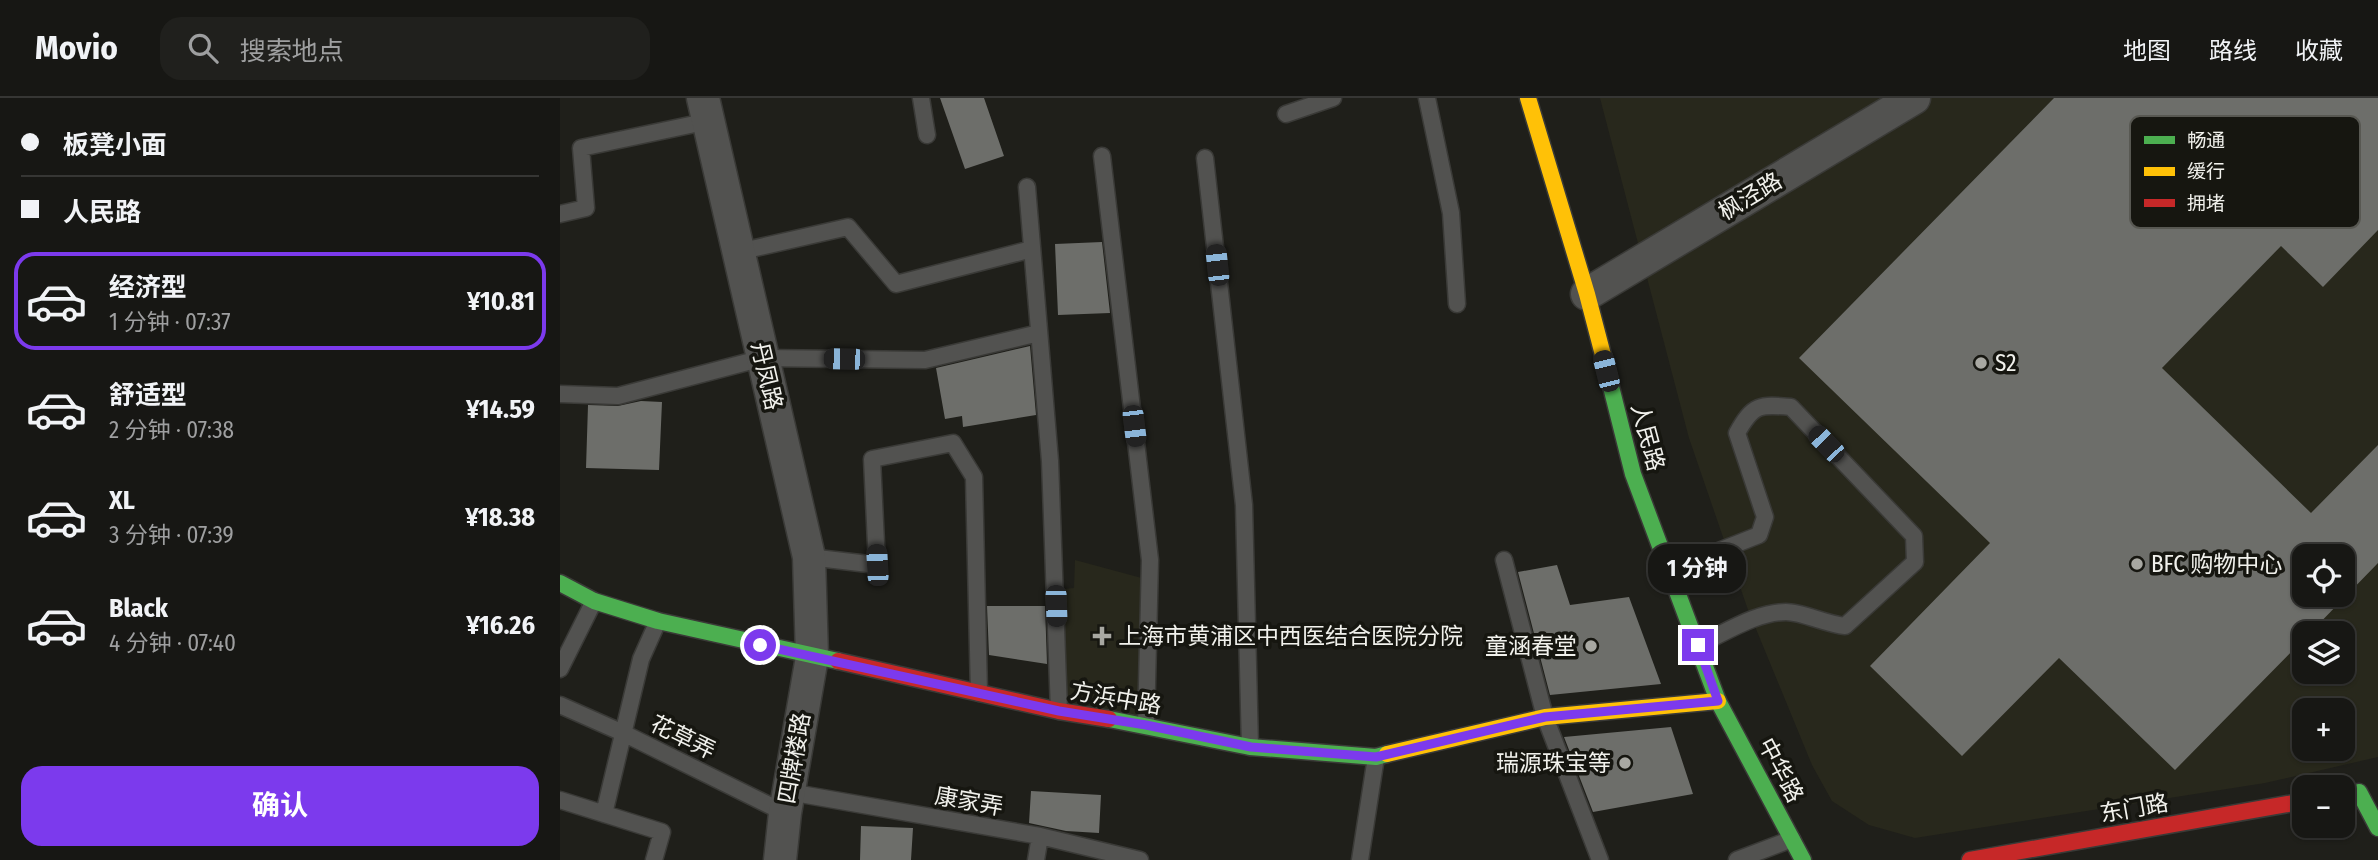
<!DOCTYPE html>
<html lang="zh">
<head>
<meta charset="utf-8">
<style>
  body { margin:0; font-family:"Fira Sans Condensed","Noto Sans SC",sans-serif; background:#20201d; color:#f1f3f6; height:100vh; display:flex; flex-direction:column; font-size:26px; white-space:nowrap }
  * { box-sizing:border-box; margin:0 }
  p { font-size:23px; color:#9e9fa0 }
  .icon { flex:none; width:38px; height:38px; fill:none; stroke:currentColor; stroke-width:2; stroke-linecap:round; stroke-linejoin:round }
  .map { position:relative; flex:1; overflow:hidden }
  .panel { display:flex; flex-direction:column; background:#171714; width:560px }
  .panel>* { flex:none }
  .banner { display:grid; align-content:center; height:154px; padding:0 21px; background:#171714 }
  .fabs { position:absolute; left:1732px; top:446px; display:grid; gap:14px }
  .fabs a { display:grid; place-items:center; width:63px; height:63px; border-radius:14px; background:#171714; box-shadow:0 2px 5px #0004,0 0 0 2px #363634; font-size:35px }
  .end { position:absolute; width:32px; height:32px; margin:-16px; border:9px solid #7c3aed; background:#fff; box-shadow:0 0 0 4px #fff }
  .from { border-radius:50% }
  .bubble { position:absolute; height:49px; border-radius:21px; background:#171714; box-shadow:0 2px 5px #0004,0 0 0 2px #363634; font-size:23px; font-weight:700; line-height:49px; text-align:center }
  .car { position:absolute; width:21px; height:42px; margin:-21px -10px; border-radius:9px; box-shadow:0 0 5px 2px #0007; background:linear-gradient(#222 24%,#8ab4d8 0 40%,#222 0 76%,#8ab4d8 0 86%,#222 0) }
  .banner b { display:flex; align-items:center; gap:24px; height:66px; font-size:26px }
  .banner b+b { border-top:2px solid #363634 }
  .banner i { width:18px; height:18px; background:#f1f3f6 }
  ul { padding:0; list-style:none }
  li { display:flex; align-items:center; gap:21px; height:98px; margin:0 14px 10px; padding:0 7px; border:4px solid transparent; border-radius:21px }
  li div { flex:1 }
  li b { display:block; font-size:26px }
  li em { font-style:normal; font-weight:700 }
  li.on { border-color:#7c3aed }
  li>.icon { width:63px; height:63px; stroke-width:1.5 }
  .action { display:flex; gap:14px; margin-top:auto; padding:14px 21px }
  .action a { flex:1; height:80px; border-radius:21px; background:#7c3aed; color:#fff; font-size:28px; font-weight:700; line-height:80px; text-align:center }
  header { display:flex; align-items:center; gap:42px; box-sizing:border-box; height:98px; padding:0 35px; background:#171714; border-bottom:2px solid #363634 }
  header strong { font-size:33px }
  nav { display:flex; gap:38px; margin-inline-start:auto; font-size:24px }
  .search { width:490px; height:63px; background:#20201d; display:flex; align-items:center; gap:18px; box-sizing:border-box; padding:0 24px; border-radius:21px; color:#9e9fa0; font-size:26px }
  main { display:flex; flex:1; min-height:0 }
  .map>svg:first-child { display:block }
  .built { fill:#28281c; fill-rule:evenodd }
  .building { fill:#6d6e6a; fill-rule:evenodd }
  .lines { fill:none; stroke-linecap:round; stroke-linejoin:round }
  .lane-casing { stroke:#3a3a37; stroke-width:19 }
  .street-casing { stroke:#3a3a37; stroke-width:35 }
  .fast-casing { stroke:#3a3a37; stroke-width:19 }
  .slow-casing { stroke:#3a3a37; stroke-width:19 }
  .jam-casing { stroke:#3a3a37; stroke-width:19 }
  .lane { stroke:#525250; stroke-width:16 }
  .street { stroke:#525250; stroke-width:32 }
  .fast { stroke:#4caf50; stroke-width:16 }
  .slow { stroke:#ffc107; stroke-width:16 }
  .jam { stroke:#c62828; stroke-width:16 }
  .route { stroke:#7c3aed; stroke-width:9 }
  .poi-dot { fill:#a8a8a2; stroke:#161610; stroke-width:2.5 }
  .labels { text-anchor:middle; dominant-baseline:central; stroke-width:7; stroke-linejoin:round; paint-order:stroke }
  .street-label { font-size:23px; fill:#f1f1ec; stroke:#161610 }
  .poi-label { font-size:23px; fill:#f1f1ec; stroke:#161610; text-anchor:start }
  .key { fill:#161610; stroke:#585852; stroke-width:2 }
  .key-label { font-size:19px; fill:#f1f1ec }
</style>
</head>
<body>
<header>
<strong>Movio</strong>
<div class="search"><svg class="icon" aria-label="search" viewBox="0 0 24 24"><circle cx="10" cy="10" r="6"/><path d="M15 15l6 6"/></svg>搜索地点</div>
<nav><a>地图</a><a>路线</a><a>收藏</a></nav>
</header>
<main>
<section class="panel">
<div class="banner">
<b><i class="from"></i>板凳小面</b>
<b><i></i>人民路</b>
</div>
<ul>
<li class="on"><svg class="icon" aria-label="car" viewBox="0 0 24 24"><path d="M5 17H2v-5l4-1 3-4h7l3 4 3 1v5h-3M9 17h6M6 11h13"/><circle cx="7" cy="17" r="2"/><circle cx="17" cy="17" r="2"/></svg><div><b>经济型</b><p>1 分钟 · 07:37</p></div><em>¥10.81</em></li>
<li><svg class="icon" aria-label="car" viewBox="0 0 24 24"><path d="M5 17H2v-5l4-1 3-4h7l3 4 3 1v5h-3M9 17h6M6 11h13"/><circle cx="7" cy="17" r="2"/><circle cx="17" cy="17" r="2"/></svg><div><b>舒适型</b><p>2 分钟 · 07:38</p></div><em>¥14.59</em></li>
<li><svg class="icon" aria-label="car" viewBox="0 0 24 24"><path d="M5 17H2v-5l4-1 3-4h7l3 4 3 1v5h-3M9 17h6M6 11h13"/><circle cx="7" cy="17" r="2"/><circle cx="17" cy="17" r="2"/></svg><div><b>XL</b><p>3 分钟 · 07:39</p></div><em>¥18.38</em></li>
<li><svg class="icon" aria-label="car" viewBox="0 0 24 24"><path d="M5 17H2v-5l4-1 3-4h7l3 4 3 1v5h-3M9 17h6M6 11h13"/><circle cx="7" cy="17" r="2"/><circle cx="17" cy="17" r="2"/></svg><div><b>Black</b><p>4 分钟 · 07:40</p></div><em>¥16.26</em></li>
</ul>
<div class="action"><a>确认</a></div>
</section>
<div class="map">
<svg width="1818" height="762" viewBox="0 0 1818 762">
  <rect width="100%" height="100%" fill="#1f1f1a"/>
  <!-- built -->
  <path class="built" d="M 1040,0 L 1818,0 L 1818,659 L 1705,685 L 1355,740 L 1309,727 L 1272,703 L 1252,667 L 1187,509 L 1129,340 ZM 1745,458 L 1783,458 L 1783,497 L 1745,497 ZM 1745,536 L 1783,536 L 1783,574 L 1745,574 ZM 1745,612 L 1783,612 L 1783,651 L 1745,651 Z
    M 515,462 L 589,482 L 586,627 L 499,613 L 495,492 L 514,490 Z"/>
  <!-- building -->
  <path class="building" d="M 380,0 L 424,0 L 444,58 L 405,71 Z
    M 1494,0 L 1818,0 L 1818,132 L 1763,189 L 1721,148 L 1602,270 L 1751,415 L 1818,347 L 1818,465 L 1749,536 L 1745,536 L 1745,540 L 1615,672 L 1499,560 L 1402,658 L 1310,568 L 1430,445 L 1239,260 ZM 1745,458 L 1783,458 L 1783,497 L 1745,497 Z
    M 542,144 L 550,215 L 498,217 L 495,146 Z
    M 470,248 L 476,317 L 403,329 L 402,318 L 385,321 L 376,270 Z
    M 81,303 L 102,304 L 99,372 L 26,370 L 28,307 L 58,308 Z
    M 997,467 L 1010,507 L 1069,499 L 1101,586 L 990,597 L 958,474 Z
    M 427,508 L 485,508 L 487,566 L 429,557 Z
    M 1111,629 L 1133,696 L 1033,714 L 1004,639 Z
    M 471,693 L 541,697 L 539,735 L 506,733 L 469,725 Z
    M 301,728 L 353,730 L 351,762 L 300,762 Z"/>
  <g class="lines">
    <defs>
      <path id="lane" d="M 361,0 L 367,37
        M 867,0 L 891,115 L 897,206
        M 726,16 L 773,0
        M 542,58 L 590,462 L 586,627
        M 645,60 L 684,407 L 690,649
        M 467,89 L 490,363 L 499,613
        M 0,116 L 26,110 L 21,50 L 149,23
        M 178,154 L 288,129 L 336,186 L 472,151
        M 0,296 L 58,298 L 203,260 L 365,262 L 479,235
        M 249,459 L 317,467 L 312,361 L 393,345 L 414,379 L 419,595
        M 944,462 L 985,619 L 1040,762
        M 1108,473 L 1199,437 L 1205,419 L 1177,335 C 1193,306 1200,306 1231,309 L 1354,438 L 1355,464 L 1285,528 C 1266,526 1242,514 1226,514 C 1196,514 1165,535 1138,547
        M 0,571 L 34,503
        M 0,607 L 63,635 L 225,715
        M 229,694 L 480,738 L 580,762
        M 0,702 L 102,734 L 94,762
        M 44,716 L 81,561 L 98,523
        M 476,762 L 480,738
        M 800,762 L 816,659
        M 1177,762 L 1232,741"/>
      <path id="street" d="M 143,0 L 249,459 L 252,559 L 225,715 L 220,762
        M 1027,196 L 1354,0"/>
      <path id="fast" d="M 1043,257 L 1073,376 L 1158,603 L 1243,762
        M 0,485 L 34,503 L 98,523 L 278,563
        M 549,621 L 690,649 L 816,659 L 827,656
        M 1799,694 L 1818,730"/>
      <path id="slow" d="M 968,0 L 1027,196 L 1043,257
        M 827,656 L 985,619 L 1158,603"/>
      <path id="jam" d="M 278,563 L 499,613 L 549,621
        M 1410,762 L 1745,703"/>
    </defs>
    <!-- lane casing -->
    <use href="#lane" class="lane-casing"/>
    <!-- street casing -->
    <use href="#street" class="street-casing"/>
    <!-- fast casing -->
    <use href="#fast" class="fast-casing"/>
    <!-- slow casing -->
    <use href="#slow" class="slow-casing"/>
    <!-- jam casing -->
    <use href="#jam" class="jam-casing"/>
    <!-- lane -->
    <use href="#lane" class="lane"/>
    <!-- street -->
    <use href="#street" class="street"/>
    <!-- fast -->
    <use href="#fast" class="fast"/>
    <!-- slow -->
    <use href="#slow" class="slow"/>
    <!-- jam -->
    <use href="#jam" class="jam"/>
  </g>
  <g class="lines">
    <!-- route -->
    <path class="route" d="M 200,547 L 499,613 L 586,627 L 691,649 L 816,659 L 985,619 L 1158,603 L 1138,547"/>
  </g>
  <!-- markers -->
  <g class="poi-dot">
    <circle cx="1421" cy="265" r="7"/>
    <circle cx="1577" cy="466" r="7"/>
    <path d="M538.5 527.5h7v7h7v7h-7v7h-7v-7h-7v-7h7z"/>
    <circle cx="1031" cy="548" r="7"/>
    <circle cx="1065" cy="665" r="7"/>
  </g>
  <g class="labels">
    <!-- street labels -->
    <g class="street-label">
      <text transform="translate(1190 98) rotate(-31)">枫泾路</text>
      <text transform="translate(207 278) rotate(77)">丹凤路</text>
      <text transform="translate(1088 339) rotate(75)">人民路</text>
      <text transform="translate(556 600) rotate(10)">方浜中路</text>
      <text transform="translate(123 639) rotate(26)">花草弄</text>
      <text transform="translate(234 660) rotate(-80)">四牌楼路</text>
      <text transform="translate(1221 672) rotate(62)">中华路</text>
      <text transform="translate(409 703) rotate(10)">康家弄</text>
      <text transform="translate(1574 710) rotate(-10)">东门路</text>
    </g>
    <!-- poi labels -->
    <g class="poi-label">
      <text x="1435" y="265">S2</text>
      <text x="1591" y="466">BFC 购物中心</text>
      <text x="558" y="538">上海市黄浦区中西医结合医院分院</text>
      <text x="1017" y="548" text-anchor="end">童涵春堂</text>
      <text x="1051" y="665" text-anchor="end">瑞源珠宝等</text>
    </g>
  </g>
  <!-- legend -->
  <rect x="1570" y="18" width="230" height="112" rx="10" class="key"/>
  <rect x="1584" y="38" width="31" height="8" fill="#4caf50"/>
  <rect x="1584" y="69" width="31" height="9" fill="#ffc107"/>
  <rect x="1584" y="101" width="31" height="8" fill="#c62828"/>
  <g class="key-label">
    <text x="1627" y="49">畅通</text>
    <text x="1627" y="80">缓行</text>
    <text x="1627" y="112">拥堵</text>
  </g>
</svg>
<div class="fabs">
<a><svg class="icon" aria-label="locate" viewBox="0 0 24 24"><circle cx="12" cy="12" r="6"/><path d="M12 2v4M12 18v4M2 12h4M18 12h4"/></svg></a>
<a><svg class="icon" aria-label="layers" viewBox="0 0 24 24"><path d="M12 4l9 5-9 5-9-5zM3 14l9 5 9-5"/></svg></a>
<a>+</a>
<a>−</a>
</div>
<i class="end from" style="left:200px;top:547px"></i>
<i class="end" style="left:1138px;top:547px"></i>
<div class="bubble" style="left:1088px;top:446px;width:98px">1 分钟</div>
<i class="car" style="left:657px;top:167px;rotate:354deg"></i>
<i class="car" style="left:284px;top:261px;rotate:271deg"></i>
<i class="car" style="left:1046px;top:273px;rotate:346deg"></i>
<i class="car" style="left:574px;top:328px;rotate:173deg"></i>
<i class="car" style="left:1266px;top:346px;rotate:316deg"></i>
<i class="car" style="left:317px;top:467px;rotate:357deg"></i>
<i class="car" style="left:496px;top:508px;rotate:178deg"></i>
</div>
</main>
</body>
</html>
